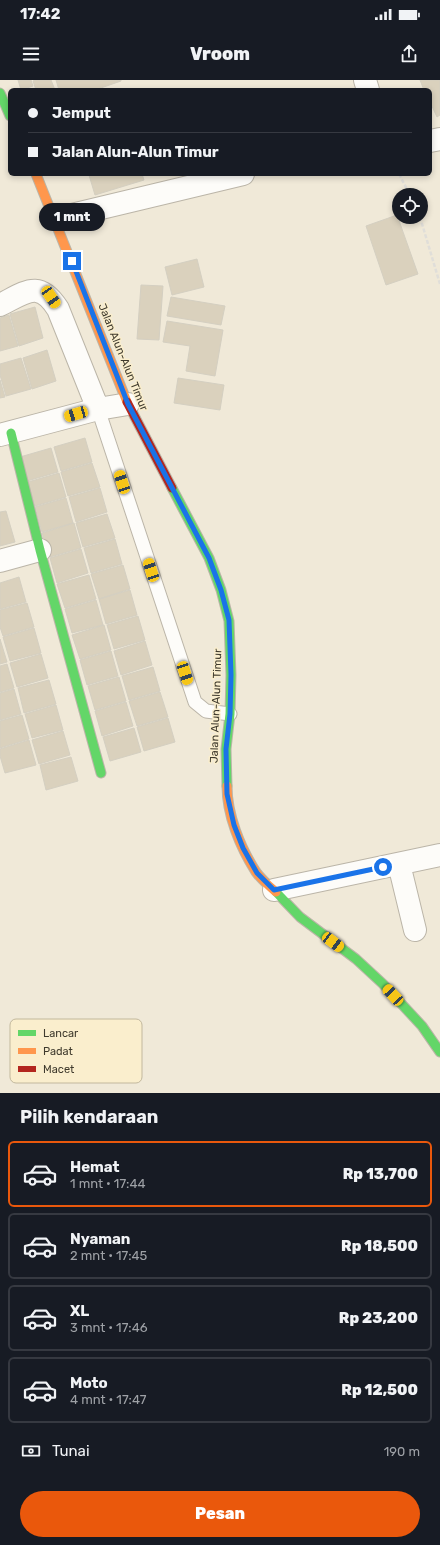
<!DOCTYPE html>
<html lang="id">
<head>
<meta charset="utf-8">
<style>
  body { margin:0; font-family:Rubik,sans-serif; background:#242831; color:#f1f3f6; height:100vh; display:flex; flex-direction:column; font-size:15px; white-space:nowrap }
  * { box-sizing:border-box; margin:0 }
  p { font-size:13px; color:#9ea1a6 }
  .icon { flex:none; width:22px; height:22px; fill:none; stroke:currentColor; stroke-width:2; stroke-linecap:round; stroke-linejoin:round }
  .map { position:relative; height:1013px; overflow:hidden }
  .side { display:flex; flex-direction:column; background:#171b24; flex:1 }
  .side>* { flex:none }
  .banner { position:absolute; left:8px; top:8px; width:424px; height:88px; border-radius:6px; box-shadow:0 2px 6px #0003; display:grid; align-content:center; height:88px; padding:0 20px; background:#171b24 }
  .controls { position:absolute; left:392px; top:108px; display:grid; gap:8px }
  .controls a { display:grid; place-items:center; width:36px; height:36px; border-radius:50%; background:#171b24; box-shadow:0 2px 6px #0003; font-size:20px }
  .end { position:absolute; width:18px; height:18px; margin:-9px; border:5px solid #1a73e8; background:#fff; box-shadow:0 0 0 2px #fff }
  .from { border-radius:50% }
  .bubble { position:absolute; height:28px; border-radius:14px; background:#171b24; box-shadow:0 2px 6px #0003; font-size:13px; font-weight:800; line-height:28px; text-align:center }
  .car { position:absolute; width:12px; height:24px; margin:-12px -6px; border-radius:5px; box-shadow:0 0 3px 1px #0007; background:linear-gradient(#f5c518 24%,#345 0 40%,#f5c518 0 76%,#345 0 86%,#f5c518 0) }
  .banner b { display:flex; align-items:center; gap:14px; height:38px; font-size:15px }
  .banner b+b { border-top:1px solid #363941 }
  .banner i { width:10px; height:10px; background:#f1f3f6 }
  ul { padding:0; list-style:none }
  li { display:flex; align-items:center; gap:12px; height:66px; margin:0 8px 6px; padding:0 12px; border:2px solid #363941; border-radius:6px }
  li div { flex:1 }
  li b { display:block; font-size:15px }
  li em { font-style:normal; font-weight:800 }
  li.current { border-color:#ea580c }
  li>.icon { width:36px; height:36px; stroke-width:1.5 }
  h2 { padding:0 20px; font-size:18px; line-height:48px }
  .pay { display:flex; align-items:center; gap:10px; height:44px; padding:0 20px; font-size:15px }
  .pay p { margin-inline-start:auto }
  .action { display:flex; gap:8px; margin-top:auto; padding:8px 20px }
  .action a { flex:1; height:46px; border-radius:24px; background:#ea580c; color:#fff; font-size:16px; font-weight:800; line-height:46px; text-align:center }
  .status { display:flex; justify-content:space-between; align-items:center; height:28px; padding:0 20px; background:#171b24; direction:ltr }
  .status svg { height:11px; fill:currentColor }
  header { display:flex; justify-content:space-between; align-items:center; height:52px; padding:0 20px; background:#171b24; font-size:18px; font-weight:800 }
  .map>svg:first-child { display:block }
  .building { fill:#dad1bd; stroke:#d4cfc1 }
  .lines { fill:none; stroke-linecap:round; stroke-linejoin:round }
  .lane-casing { stroke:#bbb5a8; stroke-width:15 }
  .street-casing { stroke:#bbb5a8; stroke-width:24 }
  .fast-casing { stroke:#bbb5a8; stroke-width:11 }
  .slow-casing { stroke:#bbb5a8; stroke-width:11 }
  .jam-casing { stroke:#bbb5a8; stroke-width:11 }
  .path { stroke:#e0ded9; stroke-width:2.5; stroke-dasharray:4 2; stroke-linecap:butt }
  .lane { stroke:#fdfcf9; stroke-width:13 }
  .street { stroke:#fdfcf9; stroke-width:22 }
  .fast { stroke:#63d668; stroke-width:9 }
  .slow { stroke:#ff974d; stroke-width:9 }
  .jam { stroke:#b3261e; stroke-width:9 }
  .route { stroke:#1a73e8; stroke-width:5 }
  .labels { text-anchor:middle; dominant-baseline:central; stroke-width:3; stroke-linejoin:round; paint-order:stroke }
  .street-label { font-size:11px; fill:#3f3a2d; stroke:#faeecd }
  .key { fill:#faeecd; stroke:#c2b89d; stroke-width:1 }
  .key-label { font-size:11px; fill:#3f3a2d }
</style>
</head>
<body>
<div class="status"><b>17:42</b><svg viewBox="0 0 49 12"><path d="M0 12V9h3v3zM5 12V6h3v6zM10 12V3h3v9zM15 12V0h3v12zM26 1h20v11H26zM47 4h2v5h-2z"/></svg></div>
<header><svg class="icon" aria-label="menu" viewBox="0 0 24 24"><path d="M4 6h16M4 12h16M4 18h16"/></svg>Vroom<svg class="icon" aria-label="share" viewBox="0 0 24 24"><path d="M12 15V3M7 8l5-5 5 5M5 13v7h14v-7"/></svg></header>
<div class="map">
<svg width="440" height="1013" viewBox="0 0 440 1013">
  <rect width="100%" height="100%" fill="#f0e9d8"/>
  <!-- building -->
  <path class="building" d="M 18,0 L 31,0 L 33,6 L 21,10 Z
    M 35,0 L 51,0 L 55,10 L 36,10 L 33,1 Z
    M 56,0 L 121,0 L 121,1 L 95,10 L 59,10 Z
    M 420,0 L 440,0 L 440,35 L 437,37 L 430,22 L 430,10 L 424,10 Z
    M 93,94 L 142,94 L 144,100 L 95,115 L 89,95 Z
    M 397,135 L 418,194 L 386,205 L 366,146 Z
    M 197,179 L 204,207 L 172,215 L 165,187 Z
    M 141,205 L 163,206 L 159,260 L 137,259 Z
    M 171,217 L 225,226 L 221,245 L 167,236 Z
    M 35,227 L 43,258 L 19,266 L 10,234 Z
    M 9,235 L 18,266 L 0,271 L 0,238 Z
    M 167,241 L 223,250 L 215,296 L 186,291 L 190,266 L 163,262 Z
    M 47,270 L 56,301 L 32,309 L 23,278 Z
    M 21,278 L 31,309 L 6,316 L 0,295 L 0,284 Z
    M 178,298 L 224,305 L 220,330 L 174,323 Z
    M 0,300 L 5,317 L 0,318 Z
    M 85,358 L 92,382 L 61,391 L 54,367 Z
    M 51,368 L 58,392 L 27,401 L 20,377 Z
    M 92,383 L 100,407 L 68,416 L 61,392 Z
    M 59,393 L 66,417 L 35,426 L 28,402 Z
    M 100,408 L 107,432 L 76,442 L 69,417 Z
    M 66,418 L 73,443 L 42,452 L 35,427 Z
    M 6,431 L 15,462 L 0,466 L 0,432 Z
    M 107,434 L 115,458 L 83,467 L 76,443 Z
    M 74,443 L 81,468 L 50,477 L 42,453 Z
    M 115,459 L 122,484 L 91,493 L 84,468 Z
    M 81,469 L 88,493 L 57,503 L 50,478 Z
    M 123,485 L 130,509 L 99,519 L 91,494 Z
    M 89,495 L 96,519 L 65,528 L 57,504 Z
    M 19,497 L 26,522 L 0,529 L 0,503 Z
    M 130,510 L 137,535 L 106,544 L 99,519 Z
    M 96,520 L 103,545 L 72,553 L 65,529 Z
    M 27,523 L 34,547 L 3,556 L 0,547 L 0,530 Z
    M 138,536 L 145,560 L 114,569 L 107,545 Z
    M 104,545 L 111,570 L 80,579 L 72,555 Z
    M 34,548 L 41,573 L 10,581 L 3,557 Z
    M 0,559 L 7,582 L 0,584 Z
    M 145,561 L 152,585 L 121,595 L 114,571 Z
    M 111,571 L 118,596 L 87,605 L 80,580 Z
    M 41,574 L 48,598 L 17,607 L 10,583 Z
    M 7,584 L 14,608 L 0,612 L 0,586 Z
    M 153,587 L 160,611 L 129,620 L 122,596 Z
    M 119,597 L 126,621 L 95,630 L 88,606 Z
    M 49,600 L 56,624 L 24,633 L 18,608 Z
    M 14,609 L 21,634 L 0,640 L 0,613 Z
    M 160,612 L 168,637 L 137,646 L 129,621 Z
    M 126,622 L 133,646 L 102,656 L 95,631 Z
    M 56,625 L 63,650 L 32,658 L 25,634 Z
    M 22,635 L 29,659 L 0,668 L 0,641 Z
    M 168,638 L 175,662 L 144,671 L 137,647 Z
    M 134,648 L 141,672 L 110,681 L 103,657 Z
    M 63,651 L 70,675 L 39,684 L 32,660 Z
    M 29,660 L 36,685 L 5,693 L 0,676 L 0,669 Z
    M 71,677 L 78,701 L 46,710 L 40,685 Z"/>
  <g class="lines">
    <defs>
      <path id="lane" d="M 98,329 L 195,622 L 206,631 L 230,634"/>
      <path id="street" d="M 365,0 L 368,10
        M 430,61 L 440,59
        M 55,139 L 243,94
        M 0,225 C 26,212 39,199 58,229 L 98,329
        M 0,355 L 98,329 L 128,324
        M 0,481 L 40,470
        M 399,784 L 415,850
        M 274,810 L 440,775"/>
      <path id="fast" d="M 0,13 L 10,36
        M 11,353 L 40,470 L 101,693
        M 172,408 L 209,478 L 221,510 L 229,541 L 231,595 L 230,634 L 226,669 L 227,706
        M 276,812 L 300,837 L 356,879 L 383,904 L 422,946 L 440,972"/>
      <path id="slow" d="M 36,94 L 127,322
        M 227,706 C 227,735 240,767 256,792 C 261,799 269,806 276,812"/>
      <path id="jam" d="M 127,322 L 172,408"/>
    </defs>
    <!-- lane casing -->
    <use href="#lane" class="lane-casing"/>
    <!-- street casing -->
    <use href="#street" class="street-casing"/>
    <!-- fast casing -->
    <use href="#fast" class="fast-casing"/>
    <!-- slow casing -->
    <use href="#slow" class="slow-casing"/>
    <!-- jam casing -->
    <use href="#jam" class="jam-casing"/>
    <!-- path -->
    <path class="path" d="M 399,94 L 410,115
      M 420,137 L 440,204"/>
    <!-- lane -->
    <use href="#lane" class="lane"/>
    <!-- street -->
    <use href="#street" class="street"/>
    <!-- fast -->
    <use href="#fast" class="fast"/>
    <!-- slow -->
    <use href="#slow" class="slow"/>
    <!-- jam -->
    <use href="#jam" class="jam"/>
  </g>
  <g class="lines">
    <!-- route -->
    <path class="route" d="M 72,181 L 128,324 L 209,478 L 221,510 L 229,540 L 231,595 L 230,634 L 226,669 L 227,714 L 234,745 L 243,768 L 257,793 L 274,810 L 383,787"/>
  </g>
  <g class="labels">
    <!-- street labels -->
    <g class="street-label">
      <text transform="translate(123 277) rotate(68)">Jalan Alun-Alun Timur</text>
      <text transform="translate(216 626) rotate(-88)">Jalan Alun-Alun Timur</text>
    </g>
  </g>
  <!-- legend -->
  <rect x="10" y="939" width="132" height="64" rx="6" class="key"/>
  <rect x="18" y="950" width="18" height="6" fill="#63d668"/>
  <rect x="18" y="968" width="18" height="6" fill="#ff974d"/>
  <rect x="18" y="986" width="18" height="6" fill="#b3261e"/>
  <g class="key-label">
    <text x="43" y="957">Lancar</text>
    <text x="43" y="975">Padat</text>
    <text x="43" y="993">Macet</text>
  </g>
</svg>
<div class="controls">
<a><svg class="icon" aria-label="locate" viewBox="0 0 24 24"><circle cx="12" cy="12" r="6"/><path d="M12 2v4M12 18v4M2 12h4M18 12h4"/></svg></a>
</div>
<i class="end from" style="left:383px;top:787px"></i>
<i class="end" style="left:72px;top:181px"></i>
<div class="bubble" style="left:39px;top:123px;width:66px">1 mnt</div>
<i class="car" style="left:51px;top:217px;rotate:146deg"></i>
<i class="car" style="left:76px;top:334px;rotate:254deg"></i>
<i class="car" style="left:122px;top:402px;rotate:342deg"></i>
<i class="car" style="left:151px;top:490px;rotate:342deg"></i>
<i class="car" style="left:185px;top:593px;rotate:162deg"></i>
<i class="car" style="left:333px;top:862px;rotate:127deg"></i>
<i class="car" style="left:393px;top:915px;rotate:317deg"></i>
<div class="banner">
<b><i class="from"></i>Jemput</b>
<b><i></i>Jalan Alun-Alun Timur</b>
</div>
</div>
<section class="side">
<h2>Pilih kendaraan</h2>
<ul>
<li class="current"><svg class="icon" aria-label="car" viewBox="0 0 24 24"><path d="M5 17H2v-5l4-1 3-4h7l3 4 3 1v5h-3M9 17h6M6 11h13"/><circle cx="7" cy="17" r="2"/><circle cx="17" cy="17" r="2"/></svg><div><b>Hemat</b><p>1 mnt · 17:44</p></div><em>Rp 13,700</em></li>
<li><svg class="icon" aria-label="car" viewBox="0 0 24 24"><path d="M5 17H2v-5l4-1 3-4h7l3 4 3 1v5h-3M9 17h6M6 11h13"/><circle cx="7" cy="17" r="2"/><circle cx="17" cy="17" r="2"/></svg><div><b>Nyaman</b><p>2 mnt · 17:45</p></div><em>Rp 18,500</em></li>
<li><svg class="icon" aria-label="car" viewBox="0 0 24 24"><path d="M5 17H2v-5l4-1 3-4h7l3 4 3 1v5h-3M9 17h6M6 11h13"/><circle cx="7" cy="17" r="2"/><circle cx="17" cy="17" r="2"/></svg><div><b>XL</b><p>3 mnt · 17:46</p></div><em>Rp 23,200</em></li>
<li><svg class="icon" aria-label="car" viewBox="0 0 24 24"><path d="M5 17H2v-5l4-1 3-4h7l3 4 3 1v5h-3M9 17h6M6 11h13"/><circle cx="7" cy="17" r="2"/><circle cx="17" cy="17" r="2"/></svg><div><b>Moto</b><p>4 mnt · 17:47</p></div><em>Rp 12,500</em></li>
</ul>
<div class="pay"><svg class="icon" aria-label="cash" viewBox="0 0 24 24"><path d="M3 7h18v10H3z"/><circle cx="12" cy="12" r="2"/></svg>Tunai<p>190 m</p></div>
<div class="action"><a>Pesan</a></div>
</section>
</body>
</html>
